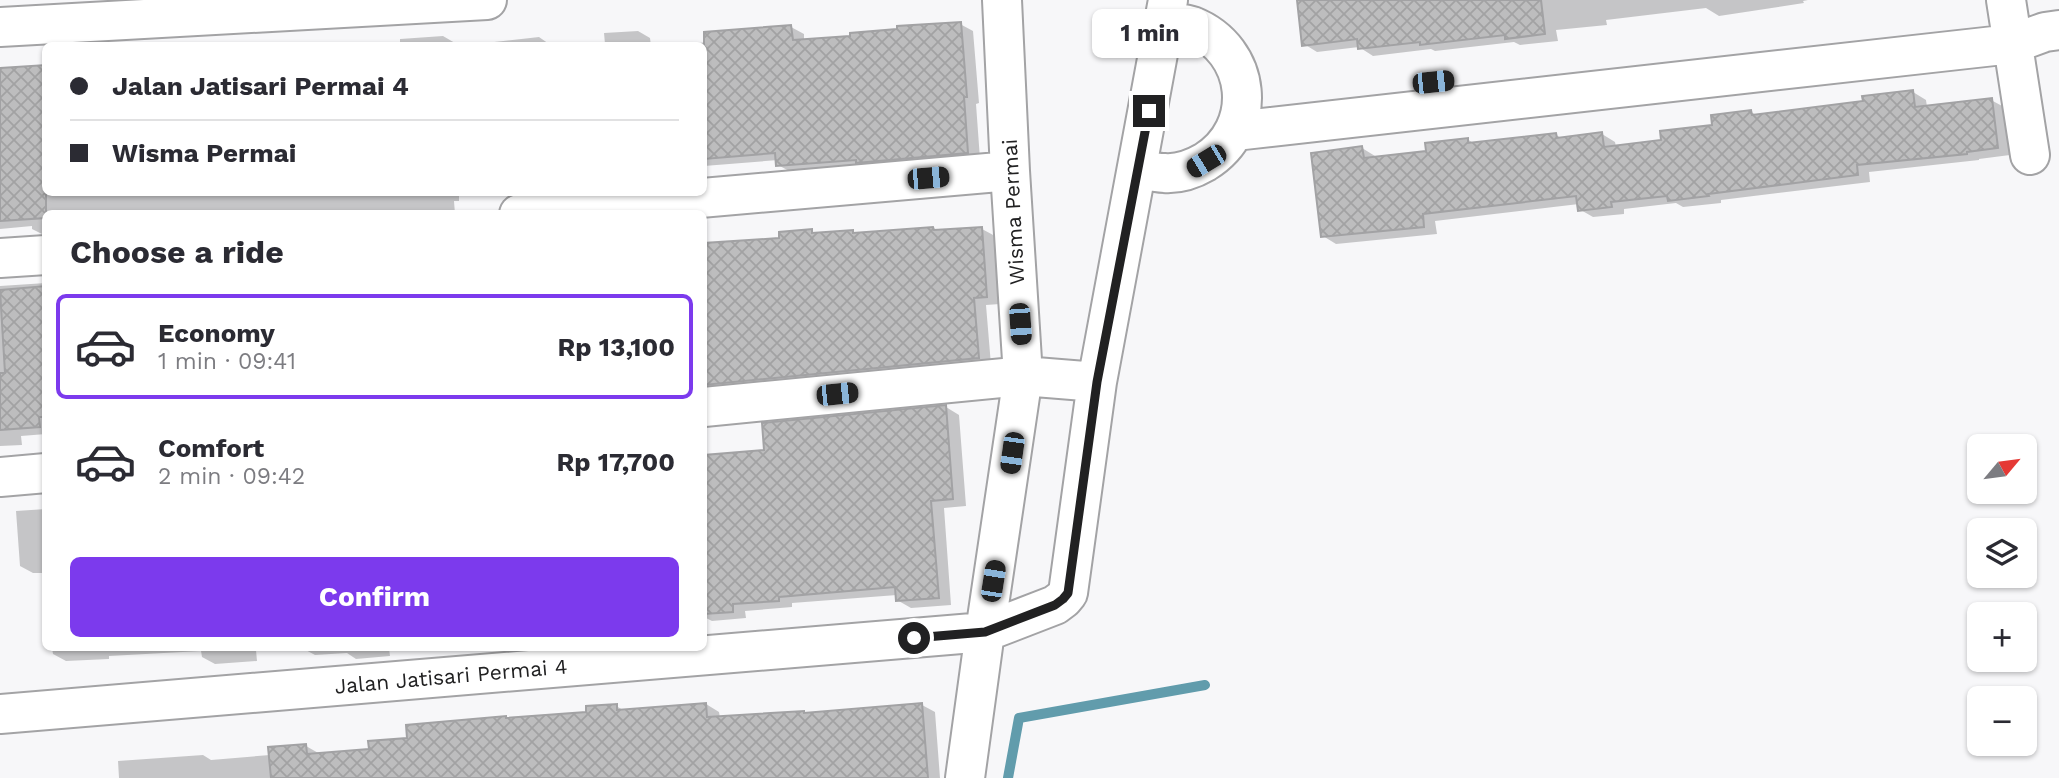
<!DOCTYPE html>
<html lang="en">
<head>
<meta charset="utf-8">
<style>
  body { margin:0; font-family:"Work Sans",sans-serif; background:#f2f2f3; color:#2b2b33; height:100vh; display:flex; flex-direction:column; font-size:26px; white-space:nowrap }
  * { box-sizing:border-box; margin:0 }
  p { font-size:23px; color:#7c7c81 }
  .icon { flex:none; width:38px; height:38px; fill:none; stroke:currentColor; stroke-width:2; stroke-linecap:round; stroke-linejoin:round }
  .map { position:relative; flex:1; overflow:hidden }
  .sheet { position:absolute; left:42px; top:210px; width:665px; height:441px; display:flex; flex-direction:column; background:#fff; border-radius:10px; box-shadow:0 2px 5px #0004 }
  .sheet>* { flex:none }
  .banner { position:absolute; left:42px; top:42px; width:665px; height:154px; border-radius:10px; box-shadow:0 2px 5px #0004; display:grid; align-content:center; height:154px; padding:0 28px; background:#fff }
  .needle { width:46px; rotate:61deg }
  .fabs { position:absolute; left:1967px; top:434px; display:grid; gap:14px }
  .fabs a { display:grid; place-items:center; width:70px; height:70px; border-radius:10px; background:#fff; box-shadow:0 2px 5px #0004; font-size:35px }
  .end { position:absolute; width:32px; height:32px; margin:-16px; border:9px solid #212122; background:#fff; box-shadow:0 0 0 4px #fff }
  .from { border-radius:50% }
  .bubble { position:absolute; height:49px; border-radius:10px; background:#fff; box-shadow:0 2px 5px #0004; font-size:23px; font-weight:700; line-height:49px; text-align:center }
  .car { position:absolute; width:21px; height:42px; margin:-21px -10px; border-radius:9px; box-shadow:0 0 5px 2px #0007; background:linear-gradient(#222 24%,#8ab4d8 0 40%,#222 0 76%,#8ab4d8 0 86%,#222 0) }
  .banner b { display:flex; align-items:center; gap:24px; height:66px; font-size:26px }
  .banner b+b { border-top:2px solid #e1e1e2 }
  .banner i { width:18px; height:18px; background:#2b2b33 }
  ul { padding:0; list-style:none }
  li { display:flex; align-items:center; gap:21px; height:105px; margin:0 14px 10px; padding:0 14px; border:4px solid transparent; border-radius:10px }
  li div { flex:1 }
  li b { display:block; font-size:26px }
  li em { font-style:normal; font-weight:700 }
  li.selected { border-color:#7c3aed }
  li>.icon { width:63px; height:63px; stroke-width:1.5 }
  h2 { padding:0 28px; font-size:32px; line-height:84px }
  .cta { display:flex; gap:14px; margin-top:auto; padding:14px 28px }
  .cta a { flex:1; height:80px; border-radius:10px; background:#7c3aed; color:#fff; font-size:28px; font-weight:700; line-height:80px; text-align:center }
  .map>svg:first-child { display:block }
  .shadow { fill:#0003 }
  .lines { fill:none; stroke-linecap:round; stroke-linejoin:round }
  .stream { stroke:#619cac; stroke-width:10 }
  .building { fill:url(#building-cross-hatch); stroke:#a2a2a4; stroke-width:2 }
  .minor-casing { stroke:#a3a3a5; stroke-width:42 }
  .minor { stroke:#fff; stroke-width:38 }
  .route { stroke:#212122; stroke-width:9 }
  .labels { text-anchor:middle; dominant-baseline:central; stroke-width:6; stroke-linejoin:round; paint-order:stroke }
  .street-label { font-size:21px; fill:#212122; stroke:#fff }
</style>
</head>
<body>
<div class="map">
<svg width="2059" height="778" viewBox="0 0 2059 778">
  <defs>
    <pattern id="building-cross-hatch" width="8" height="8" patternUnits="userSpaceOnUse" patternTransform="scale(1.75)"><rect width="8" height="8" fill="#bdbdbe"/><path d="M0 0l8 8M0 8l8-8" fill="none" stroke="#a2a2a3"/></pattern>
  </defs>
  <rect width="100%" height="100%" fill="#f7f7f9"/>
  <!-- shadow -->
  <path class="shadow" d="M 1298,0 L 1808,0 L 1803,1 L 1804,3 L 1719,16 L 1706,8 L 1606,20 L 1607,25 L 1556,30 L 1558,41 L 1520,45 L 1514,42 L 1435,51 L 1431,49 L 1373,56 L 1359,47 L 1317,52 L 1304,44 Z
    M 960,24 L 973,31 L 979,103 L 976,104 L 980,159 L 791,172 L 778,165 L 778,160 L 704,166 L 704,46 L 658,46 L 711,42 L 791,27 L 804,34 L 804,41 Z
    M 638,31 L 650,38 L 651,46 L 589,46 L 605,44 L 604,33 Z
    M 443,36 L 455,43 L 456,46 L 381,46 L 400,44 L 400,39 Z
    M 539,37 L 552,46 L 458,46 Z
    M 0,73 L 46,192 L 497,192 L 459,196 L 459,201 L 454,201 L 455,214 L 46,214 L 46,236 L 32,229 L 32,226 L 0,229 Z
    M 1913,92 L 1926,100 L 1927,107 L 1991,100 L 2004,107 L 2010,155 L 1979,159 L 1979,160 L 1869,172 L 1870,182 L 1721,200 L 1721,203 L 1683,207 L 1676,203 L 1624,209 L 1624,214 L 1593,217 L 1579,209 L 1579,204 L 1435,221 L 1437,234 L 1336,244 L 1323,236 L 1362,148 L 1375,156 L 1375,159 L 1428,153 L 1467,139 L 1475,144 L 1556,135 L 1563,139 L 1602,134 L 1615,142 L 1616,147 L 1663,141 L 1714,126 L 1751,112 L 1758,116 L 1865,103 Z
    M 933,229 L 937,232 L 982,229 L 995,236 L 1000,304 L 986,305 L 991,365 L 704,394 L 704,244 L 781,239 L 811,231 L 817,234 L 852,232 L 858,235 Z
    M 46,283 L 46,434 L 21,436 L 22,445 L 0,446 L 0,286 Z
    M 946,407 L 959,415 L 966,506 L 944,508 L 951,605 L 911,608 L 897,600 L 897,595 L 792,603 L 792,607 L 745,611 L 746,618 L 712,621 L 704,617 L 704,456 L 766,452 Z
    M 46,509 L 46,573 L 33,573 L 20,566 L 16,511 Z
    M 52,648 L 299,648 L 256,650 L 257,661 L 215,664 L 202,657 L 201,651 L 109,656 L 109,659 L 66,661 L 53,654 Z
    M 302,648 L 389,648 L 390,656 L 356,659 L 347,653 L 315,655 Z
    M 706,704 L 719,712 L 720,718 L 922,705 L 935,712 L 940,778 L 119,778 L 118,761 L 203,755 L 211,760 L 270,755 L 306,746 L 320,754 L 371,751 L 506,718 L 509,720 L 588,714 L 616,706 L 625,711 Z"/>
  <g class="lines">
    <!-- stream -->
    <path class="stream" d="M 1008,778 L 1019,718 L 1205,685"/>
  </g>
  <!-- building -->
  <path class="building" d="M 1297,0 L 1541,0 L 1545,34 L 1505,39 L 1505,35 L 1420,45 L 1420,42 L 1358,49 L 1357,39 L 1302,46 Z
    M 961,22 L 967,97 L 964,97 L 968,153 L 856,163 L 856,160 L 776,166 L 775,153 L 704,159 L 704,32 L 791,25 L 793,40 L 850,36 L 850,33 L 897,29 L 897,26 Z
    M 46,65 L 46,218 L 0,221 L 0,68 Z
    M 1913,90 L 1915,107 L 1992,98 L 1998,148 L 1967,152 L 1967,154 L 1857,165 L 1858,175 L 1708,194 L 1709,196 L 1668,201 L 1667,196 L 1611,202 L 1612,207 L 1578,211 L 1576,196 L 1423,214 L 1424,227 L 1321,237 L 1311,153 L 1362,146 L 1364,158 L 1426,151 L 1425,143 L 1468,138 L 1468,143 L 1556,133 L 1557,138 L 1602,132 L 1604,147 L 1661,140 L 1660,131 L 1712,125 L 1711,115 L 1751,110 L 1752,115 L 1863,101 L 1862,96 Z
    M 933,227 L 934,230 L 982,227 L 987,297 L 974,298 L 979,358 L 704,385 L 704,243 L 779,238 L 779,232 L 812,229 L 812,233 L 853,230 L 853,233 Z
    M 46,286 L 46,417 L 39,417 L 40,427 L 0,430 L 0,373 L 5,373 L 0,290 Z
    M 946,405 L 953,499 L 931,501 L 939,598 L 896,601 L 895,587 L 779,597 L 779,601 L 733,604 L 733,612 L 704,614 L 704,455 L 764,450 L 762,423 Z
    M 706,703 L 707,717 L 804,711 L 804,713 L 922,703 L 928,778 L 271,778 L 268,747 L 306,744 L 307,754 L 369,749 L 368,741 L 407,738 L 406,725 L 506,716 L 506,718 L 586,712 L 586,706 L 617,704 L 617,710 Z"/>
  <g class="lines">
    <defs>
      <path id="minor" d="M 2006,0 L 2030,155
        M 0,27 L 487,0
        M 1235,131 L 2012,44 L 2045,32 L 2059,30
        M 1138,168 C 1146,170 1155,173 1164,173 C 1178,174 1193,169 1205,162 C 1260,128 1252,50 1192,26 C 1184,23 1174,23 1165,21
        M 519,214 L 1010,171
        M 0,258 L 46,255
        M 704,407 L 1023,376 L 1097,382
        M 0,477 L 46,473
        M 0,714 L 985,632 L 1023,376 L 1010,171 L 1002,0
        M 965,778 L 985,632 L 1055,605 L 1063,599 L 1068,593 L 1097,382 L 1168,0"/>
    </defs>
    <!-- minor casing -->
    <use href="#minor" class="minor-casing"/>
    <!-- minor -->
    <use href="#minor" class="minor"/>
  </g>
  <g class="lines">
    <!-- route -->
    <path class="route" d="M 914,638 L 985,632 L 1055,605 L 1063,599 L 1068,593 L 1097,382 L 1149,111"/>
  </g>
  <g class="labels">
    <!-- street labels -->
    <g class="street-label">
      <text transform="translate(1013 212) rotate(-93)">Wisma Permai</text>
      <text transform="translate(451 676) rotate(-5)">Jalan Jatisari Permai 4</text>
    </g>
  </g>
</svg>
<div class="fabs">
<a><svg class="needle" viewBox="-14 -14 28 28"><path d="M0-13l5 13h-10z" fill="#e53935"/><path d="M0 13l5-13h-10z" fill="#7c7c81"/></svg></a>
<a><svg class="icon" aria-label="layers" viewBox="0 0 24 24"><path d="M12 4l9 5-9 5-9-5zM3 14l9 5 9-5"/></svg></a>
<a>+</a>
<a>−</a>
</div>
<i class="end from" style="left:914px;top:638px"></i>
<i class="end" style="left:1149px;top:111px"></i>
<div class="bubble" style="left:1092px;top:9px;width:116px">1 min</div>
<i class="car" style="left:1433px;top:82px;rotate:84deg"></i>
<i class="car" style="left:1206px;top:161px;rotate:239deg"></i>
<i class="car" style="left:928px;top:178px;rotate:85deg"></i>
<i class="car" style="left:1020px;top:324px;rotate:176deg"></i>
<i class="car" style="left:837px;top:394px;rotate:84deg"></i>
<i class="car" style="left:1012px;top:453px;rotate:188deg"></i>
<i class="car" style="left:993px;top:581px;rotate:9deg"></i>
<div class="banner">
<b><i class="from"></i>Jalan Jatisari Permai 4</b>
<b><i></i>Wisma Permai</b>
</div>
<section class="sheet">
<h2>Choose a ride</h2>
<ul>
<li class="selected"><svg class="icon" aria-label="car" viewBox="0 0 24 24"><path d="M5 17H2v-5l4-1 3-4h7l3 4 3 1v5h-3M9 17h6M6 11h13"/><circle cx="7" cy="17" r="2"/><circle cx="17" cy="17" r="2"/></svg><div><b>Economy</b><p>1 min · 09:41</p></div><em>Rp 13,100</em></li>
<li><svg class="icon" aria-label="car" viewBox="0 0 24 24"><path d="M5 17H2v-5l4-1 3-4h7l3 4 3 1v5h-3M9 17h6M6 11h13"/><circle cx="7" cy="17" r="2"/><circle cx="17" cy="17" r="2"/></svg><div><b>Comfort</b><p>2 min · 09:42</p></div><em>Rp 17,700</em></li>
</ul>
<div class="cta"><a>Confirm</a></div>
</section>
</div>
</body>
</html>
